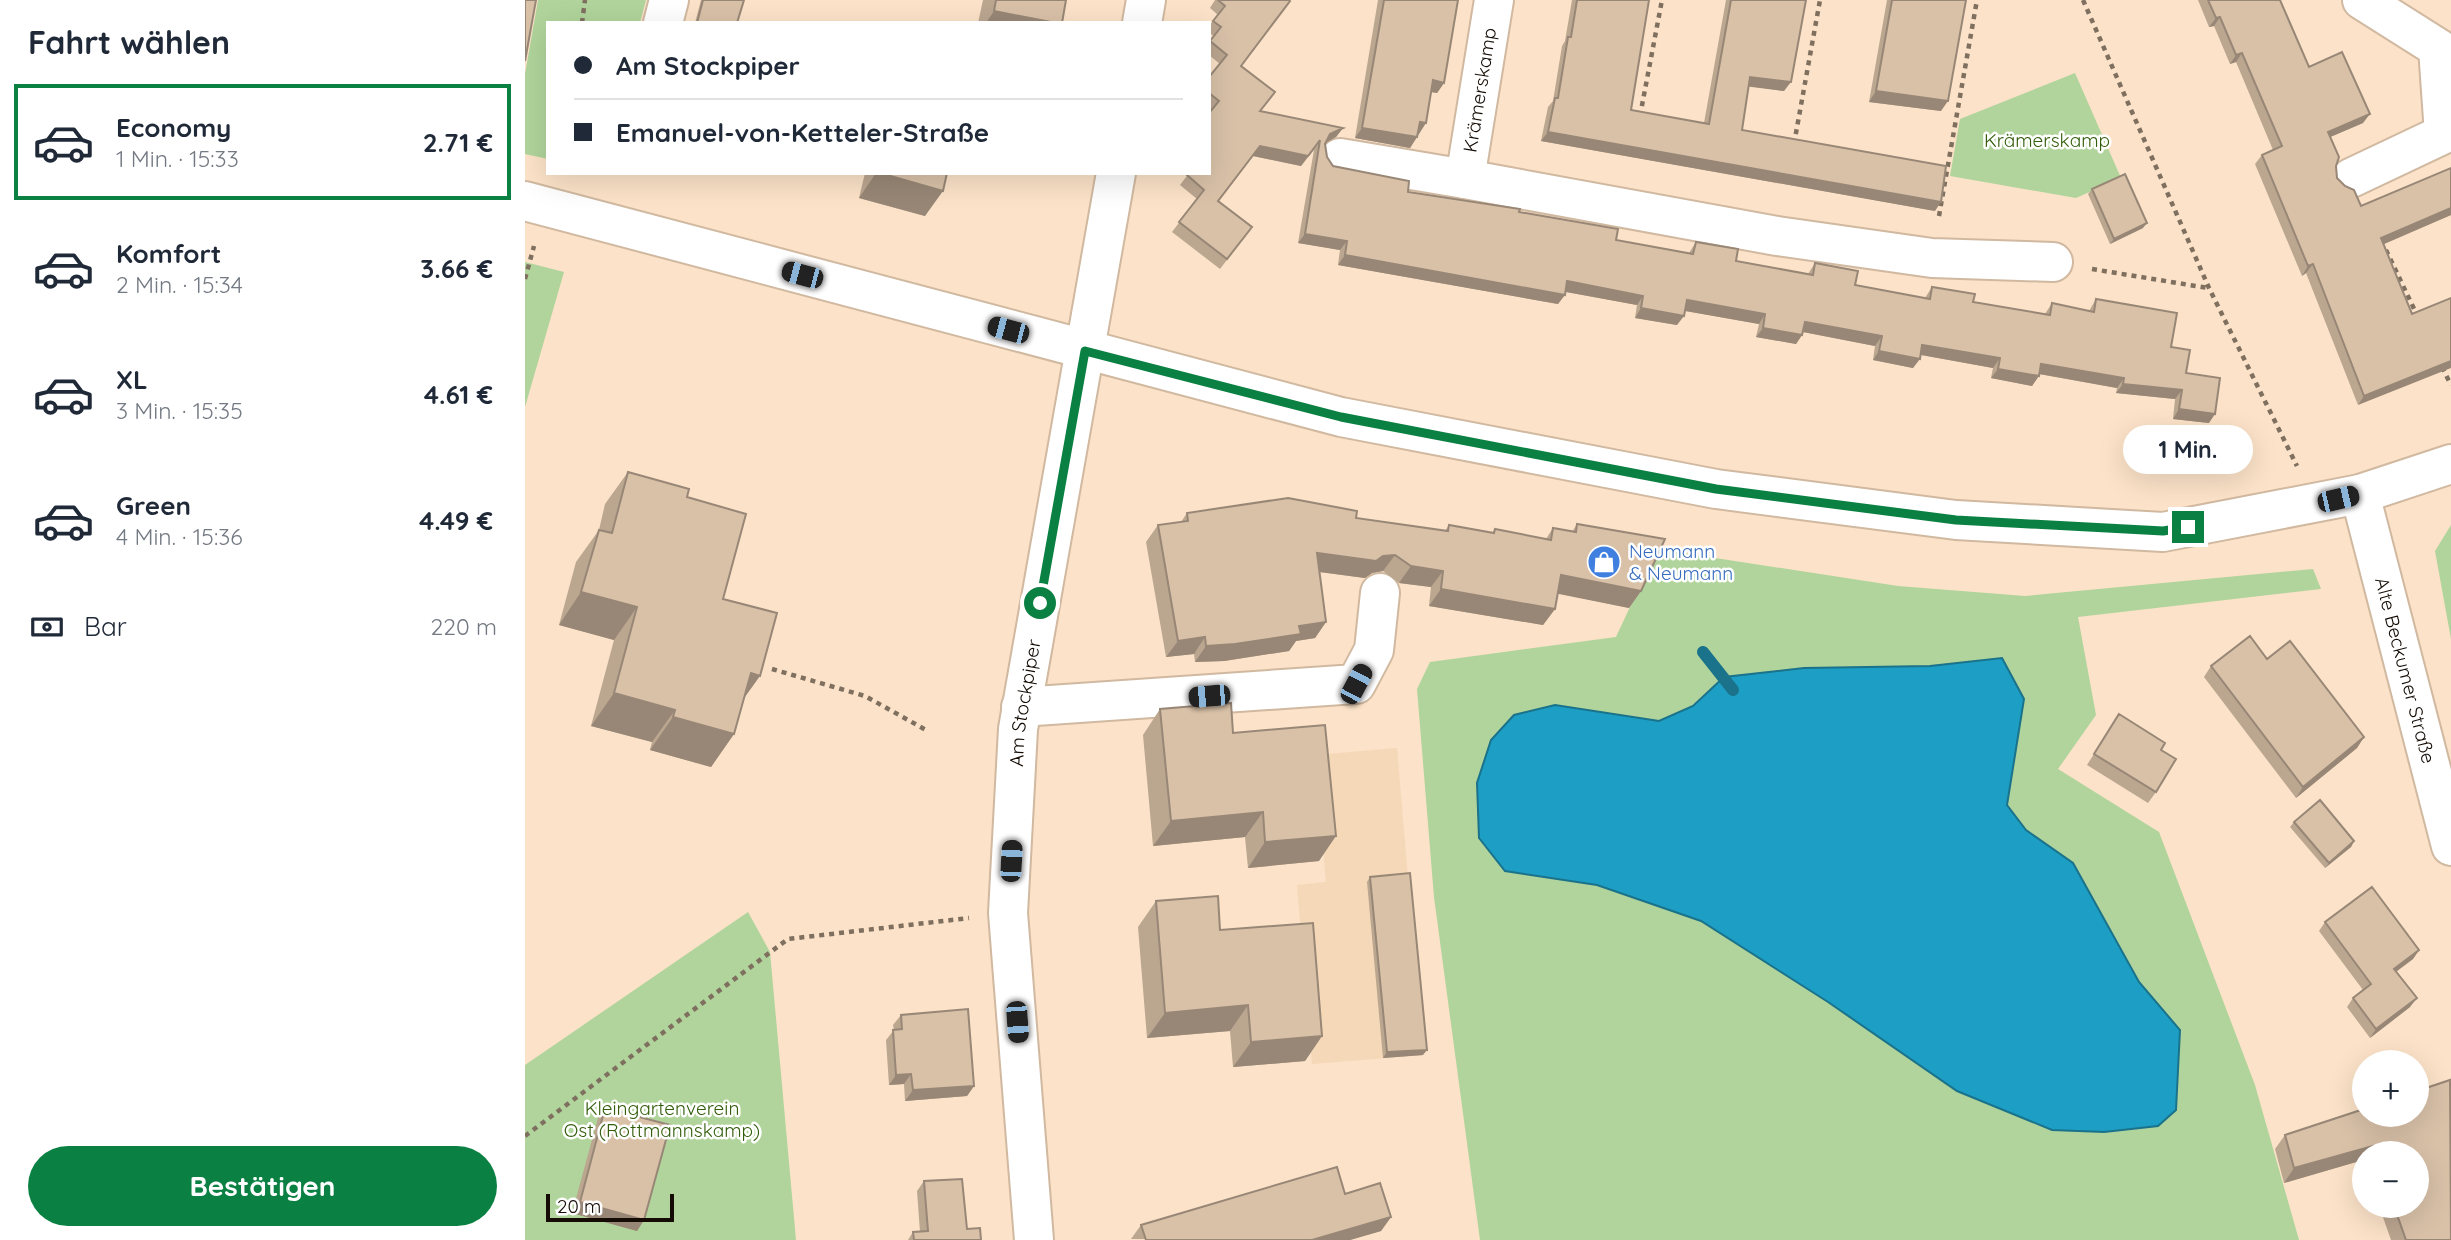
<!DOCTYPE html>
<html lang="de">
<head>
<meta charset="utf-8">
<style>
  body { margin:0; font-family:Quicksand,sans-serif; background:#f6f6f7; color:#1f2937; height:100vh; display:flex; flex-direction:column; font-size:26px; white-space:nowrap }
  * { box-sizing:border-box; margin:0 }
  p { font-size:23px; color:#747a83 }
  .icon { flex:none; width:38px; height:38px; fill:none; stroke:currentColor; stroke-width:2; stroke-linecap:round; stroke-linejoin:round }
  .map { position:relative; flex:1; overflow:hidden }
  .sheet { display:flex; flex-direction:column; background:#fff; width:525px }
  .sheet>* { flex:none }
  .banner { position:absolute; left:21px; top:21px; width:665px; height:154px; border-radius:0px; box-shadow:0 7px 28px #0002; display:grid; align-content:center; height:154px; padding:0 28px; background:#fff }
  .controls { position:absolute; left:1827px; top:1050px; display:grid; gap:14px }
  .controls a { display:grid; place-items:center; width:77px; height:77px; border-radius:50%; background:#fff; box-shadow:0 7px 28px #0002; font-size:35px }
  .scale { position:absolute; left:21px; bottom:18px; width:128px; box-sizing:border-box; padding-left:7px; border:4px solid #130b04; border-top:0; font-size:19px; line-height:24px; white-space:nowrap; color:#130b04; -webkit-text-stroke:5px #fff; paint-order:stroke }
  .end { position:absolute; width:32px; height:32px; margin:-16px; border:9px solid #0b8043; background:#fff; box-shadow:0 0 0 4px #fff }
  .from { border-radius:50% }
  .bubble { position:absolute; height:49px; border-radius:24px; background:#fff; box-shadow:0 7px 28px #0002; font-size:23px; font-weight:700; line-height:49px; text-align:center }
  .car { position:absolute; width:21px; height:42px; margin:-21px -10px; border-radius:9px; box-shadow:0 0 5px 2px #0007; background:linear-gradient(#222 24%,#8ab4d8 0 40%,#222 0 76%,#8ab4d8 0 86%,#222 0) }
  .banner b { display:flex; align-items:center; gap:24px; height:66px; font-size:26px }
  .banner b+b { border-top:2px solid #e0e1e3 }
  .banner i { width:18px; height:18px; background:#1f2937 }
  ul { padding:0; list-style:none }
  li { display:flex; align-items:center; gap:21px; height:116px; margin:0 14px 10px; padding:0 14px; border:4px solid transparent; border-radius:0px }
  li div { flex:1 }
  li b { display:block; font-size:26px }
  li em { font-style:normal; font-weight:700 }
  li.active { border-color:#0b8043 }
  li>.icon { width:63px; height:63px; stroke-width:1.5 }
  h2 { padding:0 28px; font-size:32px; line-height:84px }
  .pay { display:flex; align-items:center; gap:18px; height:77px; padding:0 28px; font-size:26px }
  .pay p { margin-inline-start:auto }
  .cta { display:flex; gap:14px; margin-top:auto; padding:14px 28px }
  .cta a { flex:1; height:80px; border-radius:42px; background:#0b8043; color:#fff; font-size:28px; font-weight:700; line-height:80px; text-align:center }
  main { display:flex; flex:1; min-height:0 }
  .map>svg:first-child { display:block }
  .built { fill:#f5d8b7 }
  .green { fill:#b0d49b; fill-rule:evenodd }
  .water { fill:#1d9ec5; stroke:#1a728b; stroke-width:2 }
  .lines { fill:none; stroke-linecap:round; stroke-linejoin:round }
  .stream { stroke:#1a728b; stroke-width:12 }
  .minor-casing { stroke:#d0b9a0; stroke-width:42 }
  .major-casing { stroke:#d0b9a0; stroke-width:42 }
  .path { stroke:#7f6f5f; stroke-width:4.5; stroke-dasharray:5 5; stroke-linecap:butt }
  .minor { stroke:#fff; stroke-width:38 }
  .major { stroke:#fff; stroke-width:38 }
  .wall { fill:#bba690 }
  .shaded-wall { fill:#988776 }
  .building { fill:#d9c1a8; stroke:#988776; stroke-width:2 }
  .route { stroke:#0b8043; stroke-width:9 }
  .labels { text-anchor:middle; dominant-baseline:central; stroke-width:5; stroke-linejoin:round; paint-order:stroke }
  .street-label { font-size:19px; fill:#130b04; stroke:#fff }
  .park-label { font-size:19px; fill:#325d0a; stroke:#fff }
  .shop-label { font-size:19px; fill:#366cbe; stroke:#fff; text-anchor:start }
</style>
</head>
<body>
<main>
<section class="sheet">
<h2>Fahrt wählen</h2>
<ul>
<li class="active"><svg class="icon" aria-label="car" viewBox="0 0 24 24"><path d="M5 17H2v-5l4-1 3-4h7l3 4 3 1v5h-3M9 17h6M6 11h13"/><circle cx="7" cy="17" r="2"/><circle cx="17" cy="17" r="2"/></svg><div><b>Economy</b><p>1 Min. · 15:33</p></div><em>2.71 €</em></li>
<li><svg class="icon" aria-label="car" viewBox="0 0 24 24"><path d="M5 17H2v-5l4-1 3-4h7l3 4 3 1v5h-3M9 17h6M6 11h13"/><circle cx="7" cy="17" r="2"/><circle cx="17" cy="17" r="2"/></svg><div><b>Komfort</b><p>2 Min. · 15:34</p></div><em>3.66 €</em></li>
<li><svg class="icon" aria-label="car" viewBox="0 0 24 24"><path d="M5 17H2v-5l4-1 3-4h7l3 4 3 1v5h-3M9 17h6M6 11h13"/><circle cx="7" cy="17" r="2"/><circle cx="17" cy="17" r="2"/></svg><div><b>XL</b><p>3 Min. · 15:35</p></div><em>4.61 €</em></li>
<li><svg class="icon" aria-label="car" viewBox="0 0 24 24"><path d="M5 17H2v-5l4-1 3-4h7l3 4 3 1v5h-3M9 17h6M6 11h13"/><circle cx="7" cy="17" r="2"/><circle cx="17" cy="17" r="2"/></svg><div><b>Green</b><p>4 Min. · 15:36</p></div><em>4.49 €</em></li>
</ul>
<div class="pay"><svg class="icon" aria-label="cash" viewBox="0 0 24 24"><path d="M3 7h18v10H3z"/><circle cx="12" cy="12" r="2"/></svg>Bar<p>220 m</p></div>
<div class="cta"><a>Bestätigen</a></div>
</section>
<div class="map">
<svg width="1926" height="1240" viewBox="0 0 1926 1240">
  <rect width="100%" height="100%" fill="#fbe2c8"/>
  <!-- built -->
  <path class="built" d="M 872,748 L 898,1055 L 787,1064 L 772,885 L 801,882 L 790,755 Z"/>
  <!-- green -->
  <path class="green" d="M 13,0 L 121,0 L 115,23 L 23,23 L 23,159 L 0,154 L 0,74 Z
    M 1550,73 L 1596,178 L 1551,198 L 1425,176 L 1435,119 Z
    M 0,262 L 39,272 L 0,407 Z
    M 1926,525 L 1926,639 L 1910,551 Z
    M 1132,549 L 1373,586 L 1500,596 L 1788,569 L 1796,589 L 1553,617 L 1571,715 L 1533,769 L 1634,832 L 1730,1085 L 1774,1240 L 955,1240 L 909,897 L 892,689 L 905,662 L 1091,637 ZM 1477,658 L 1499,699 L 1482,805 L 1501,830 L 1548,863 L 1614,982 L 1655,1030 L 1651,1110 L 1633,1126 L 1579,1132 L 1527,1130 L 1432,1091 L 1303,1002 L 1176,921 L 1072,885 L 981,871 L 1030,705 L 1134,721 L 1168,706 L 1199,677 L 1279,668 L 1405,666 Z
    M 223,912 L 245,952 L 271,1240 L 0,1240 L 0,1065 Z"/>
  <!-- water -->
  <path class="water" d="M 1477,658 L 1499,699 L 1482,805 L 1501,830 L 1548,863 L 1614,982 L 1655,1030 L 1651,1110 L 1633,1126 L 1579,1132 L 1527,1130 L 1432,1091 L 1303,1002 L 1176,921 L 1072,885 L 980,871 L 954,838 L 952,783 L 966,740 L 989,715 L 1030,705 L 1134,721 L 1168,706 L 1199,677 L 1279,668 L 1405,666 Z"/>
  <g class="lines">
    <!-- stream -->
    <path class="stream" d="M 1178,652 L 1208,690"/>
    <defs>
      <g id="minor">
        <path d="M 138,23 L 144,0"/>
        <path d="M 617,23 L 621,0"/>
        <path id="s1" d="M 815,158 L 940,179 L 969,0"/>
        <path d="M 1826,178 L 1919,134 L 1913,48 L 1837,0"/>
        <path d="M 940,179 L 1252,236 L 1407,258 L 1528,262"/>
        <path id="s2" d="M 1835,494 L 1926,846"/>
        <path d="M 496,707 L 831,684 L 849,650 L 855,593"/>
        <path id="s3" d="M 509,1240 L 483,913 L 493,729 L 591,173"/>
      </g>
      <path id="major" d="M 0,201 L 816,417 L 1191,489 L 1431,520 L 1638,532 L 1835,494 L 1926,464"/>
    </defs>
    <!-- minor casing -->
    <use href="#minor" class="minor-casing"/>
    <!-- major casing -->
    <use href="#major" class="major-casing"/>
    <!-- path -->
    <path class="path" d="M 1558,0 L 1684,288 L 1772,466
      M 57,23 L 60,0
      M 1115,116 L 1137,0
      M 1269,144 L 1295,0
      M 1414,216 L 1452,0
      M 1861,250 L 1892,315
      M 1567,269 L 1683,288
      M 0,279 L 9,246
      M 1917,367 L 1926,385
      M 247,669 L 340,696 L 401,730
      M 0,1136 L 263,939 L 444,918"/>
    <!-- minor -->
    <use href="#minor" class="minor"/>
    <!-- major -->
    <use href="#major" class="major"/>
  </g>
  <!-- wall -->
  <path class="wall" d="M 176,0 L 219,0 L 212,23 L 170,23 Z
    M 458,0 L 541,0 L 537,23 L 453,23 Z
    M 690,0 L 764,0 L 717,66 L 750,92 L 736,111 L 818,128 L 811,137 L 801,142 L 800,144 L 802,157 L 808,166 L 883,192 L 994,212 L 1091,240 L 1164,253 L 1171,242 L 1211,261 L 1283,274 L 1290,263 L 1330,285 L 1400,298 L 1407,287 L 1448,302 L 1520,314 L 1527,303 L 1564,311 L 1571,299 L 1646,347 L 1661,373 L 1684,423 L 1648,419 L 1650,399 L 1591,393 L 1592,388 L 1514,374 L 1507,386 L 1466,378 L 1468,368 L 1396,355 L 1388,368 L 1348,360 L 1350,346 L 1278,332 L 1277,335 L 1271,344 L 1231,337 L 1234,324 L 1160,311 L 1152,325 L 1110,318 L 1112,305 L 1041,292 L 1033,304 L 813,265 L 815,250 L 773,243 L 789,150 L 776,166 L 728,156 L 694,201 L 727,227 L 695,269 L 647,232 L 672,199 L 655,185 L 664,173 L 684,173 L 687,110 L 684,108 L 684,77 L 695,64 L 684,55 L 684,42 L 689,36 L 684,33 L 684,26 L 693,15 L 685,8 Z
    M 853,0 L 933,0 L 919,83 L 912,93 L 906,92 L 894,134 L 885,148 L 830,138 Z
    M 1047,0 L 1124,0 L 1106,110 L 1179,123 L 1201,0 L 1281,0 L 1259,91 L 1224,86 L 1217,130 L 1410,211 L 1016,141 L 1023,107 L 1028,101 L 1037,46 L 1040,41 Z
    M 1362,0 L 1441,0 L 1416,111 L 1344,102 Z
    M 1673,0 L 1755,0 L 1784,67 L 1838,123 L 1805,137 L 1812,178 L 1836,206 L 1926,168 L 1926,215 L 1858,244 L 1887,314 L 1926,298 L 1833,405 L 1781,273 L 1777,276 L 1730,164 L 1737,155 L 1748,150 L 1711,62 L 1705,64 L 1689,26 L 1684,27 Z
    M 340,173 L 422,173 L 400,216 L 334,198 Z
    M 1567,189 L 1618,228 L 1585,244 L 1563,194 Z
    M 103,472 L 162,497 L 198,599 L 219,699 L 209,734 L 186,767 L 125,750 L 127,742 L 66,726 L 89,640 L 34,625 L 51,562 L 74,530 L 80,504 Z
    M 662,513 L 831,518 L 920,531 L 924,525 L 967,533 L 970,529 L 1021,539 L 1028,528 L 1047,532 L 1052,524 L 1116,591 L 1104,608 L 1032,593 L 1030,609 L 1018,625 L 904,606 L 906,587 L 874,583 L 858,571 L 847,573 L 840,578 L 794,572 L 801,622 L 790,638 L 771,641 L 764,651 L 699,661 L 670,662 L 669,654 L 641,657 L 621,542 L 633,525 L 656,522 Z
    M 1742,659 L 1839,737 L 1832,748 L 1771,798 L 1679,677 L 1686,666 Z
    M 635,709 L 708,733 L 794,861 L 723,868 L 720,837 L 628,846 L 618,735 Z
    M 1594,714 L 1636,750 L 1631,792 L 1623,803 L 1562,765 Z
    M 1769,822 L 1829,841 L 1826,847 L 1800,868 L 1765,827 Z
    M 845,877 L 898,1055 L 858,1058 L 842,882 Z
    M 631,901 L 695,930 L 797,1036 L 780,1061 L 708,1067 L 705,1031 L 622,1038 L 613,927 Z
    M 1800,922 L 1894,950 L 1888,959 L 1871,971 L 1885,1007 L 1845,1038 L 1822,1007 L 1828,998 L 1838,990 L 1794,931 Z
    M 376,1015 L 449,1086 L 442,1096 L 380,1101 L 379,1084 L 364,1085 L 361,1040 L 369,1030 L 368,1025 Z
    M 1926,1082 L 1926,1240 L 1866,1240 L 1854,1206 L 1892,1206 L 1892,1153 L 1839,1153 L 1839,1165 L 1838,1160 L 1759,1183 L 1750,1149 L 1760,1135 Z
    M 80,1108 L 119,1220 L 112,1231 L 47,1213 L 73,1118 Z
    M 399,1181 L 442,1229 L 456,1240 L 383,1240 L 388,1232 L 395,1232 L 392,1191 Z
    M 820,1194 L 866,1217 L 856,1231 L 825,1240 L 606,1239 L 616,1225 Z"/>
  <!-- shaded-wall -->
  <path class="shaded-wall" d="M 469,11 L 531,23 L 461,23 Z
    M 1695,17 L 1689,26 L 1684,27 L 1691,18 Z
    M 1717,53 L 1711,62 L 1705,64 L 1711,55 Z
    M 1225,77 L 1266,82 L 1259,91 L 1219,86 Z
    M 908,80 L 919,83 L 912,93 L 901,91 Z
    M 1351,91 L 1423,101 L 1416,111 L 1344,102 Z
    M 1845,114 L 1838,123 L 1796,141 L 1803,132 Z
    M 895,122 L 901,123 L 894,134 L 887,133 Z
    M 818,128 L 811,137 L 799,144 L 805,134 Z
    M 837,128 L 892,137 L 885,148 L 830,138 Z
    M 1023,132 L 1416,202 L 1410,211 L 1016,141 Z
    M 795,140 L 776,166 L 728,156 L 687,210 L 735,146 Z
    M 351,173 L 355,173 L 418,191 L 400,216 L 334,198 Z
    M 1926,208 L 1926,215 L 1850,248 L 1856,238 Z
    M 1622,223 L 1618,228 L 1585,244 L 1589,239 Z
    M 780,234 L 822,241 L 815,250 L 773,243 Z
    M 820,255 L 1040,295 L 1033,304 L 813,265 Z
    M 1788,264 L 1781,273 L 1777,276 L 1783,266 Z
    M 1042,281 L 1118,296 L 1112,305 L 1036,291 Z
    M 1162,300 L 1240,314 L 1234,324 L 1155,310 Z
    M 1116,308 L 1159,316 L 1152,325 L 1110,318 Z
    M 1280,322 L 1357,336 L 1350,346 L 1273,331 Z
    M 1238,328 L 1277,335 L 1271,344 L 1231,337 Z
    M 1397,345 L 1475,358 L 1468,368 L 1391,354 Z
    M 1354,351 L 1395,359 L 1388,368 L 1348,360 Z
    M 1926,361 L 1926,368 L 1833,405 L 1839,396 Z
    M 1516,364 L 1599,378 L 1592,388 L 1509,373 Z
    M 1473,369 L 1514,376 L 1507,386 L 1466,378 Z
    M 1598,384 L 1657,390 L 1650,399 L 1591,393 Z
    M 1654,409 L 1690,414 L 1684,423 L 1648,419 Z
    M 792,553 L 858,556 L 870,555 L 858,571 L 847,573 L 840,578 L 780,570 Z
    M 886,566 L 918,571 L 906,587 L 874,583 Z
    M 1036,575 L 1116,591 L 1104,608 L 1024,592 Z
    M 916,589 L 1030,609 L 1018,625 L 904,606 Z
    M 56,592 L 112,607 L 89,640 L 34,625 Z
    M 801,622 L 790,638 L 771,641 L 764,651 L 699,661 L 670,662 L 681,646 L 774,626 Z
    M 680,637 L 669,654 L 641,657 L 653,641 Z
    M 226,673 L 235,676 L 212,708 Z
    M 89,693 L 150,710 L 127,742 L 66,726 Z
    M 148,717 L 209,734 L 186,767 L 125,750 Z
    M 1839,737 L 1832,748 L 1771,798 L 1778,787 Z
    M 738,812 L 720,837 L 628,846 L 646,821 Z
    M 811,836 L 794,861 L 723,868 L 740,842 Z
    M 1829,841 L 1826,847 L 1800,868 L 1804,863 Z
    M 1894,950 L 1888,959 L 1863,978 L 1869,969 Z
    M 1892,998 L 1885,1007 L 1845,1038 L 1851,1029 Z
    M 723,1005 L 705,1031 L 622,1038 L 640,1013 Z
    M 797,1036 L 780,1061 L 708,1067 L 726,1042 Z
    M 902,1050 L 898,1055 L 858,1058 L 862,1052 Z
    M 386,1074 L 379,1084 L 364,1085 L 371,1075 Z
    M 449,1086 L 442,1096 L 380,1101 L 388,1090 Z
    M 1848,1146 L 1843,1153 L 1839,1153 L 1839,1158 L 1838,1160 L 1759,1183 L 1769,1168 Z
    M 55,1202 L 119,1220 L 112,1231 L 47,1213 Z
    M 866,1217 L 856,1231 L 825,1240 L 787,1240 Z"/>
  <!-- building -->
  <path class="building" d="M 0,0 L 11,0 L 0,61 Z
    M 178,0 L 219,0 L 212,23 L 172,23 Z
    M 471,0 L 541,0 L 537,23 L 531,23 L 469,11 Z
    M 693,0 L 764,0 L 765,1 L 716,66 L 750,92 L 735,111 L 818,128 L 805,134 L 800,144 L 802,157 L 808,166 L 884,181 L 883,192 L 995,209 L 994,212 L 1093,229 L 1091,240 L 1168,254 L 1171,242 L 1213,249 L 1211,261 L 1288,275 L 1290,263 L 1333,271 L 1330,285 L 1405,299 L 1407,287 L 1450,294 L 1448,302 L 1525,315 L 1527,303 L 1569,312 L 1571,299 L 1652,313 L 1646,347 L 1665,350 L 1661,373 L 1695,378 L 1690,414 L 1654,409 L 1657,390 L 1598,384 L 1599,378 L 1516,364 L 1514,376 L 1473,369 L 1475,358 L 1397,345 L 1395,359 L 1354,351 L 1357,336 L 1280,322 L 1277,335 L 1238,328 L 1240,314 L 1162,300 L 1159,316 L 1116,308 L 1118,296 L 1042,281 L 1040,295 L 820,255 L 822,241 L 780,234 L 795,140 L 783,156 L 735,146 L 693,201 L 727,227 L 702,259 L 654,222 L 679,190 L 662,175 L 664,173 L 684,173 L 684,113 L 694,101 L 684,93 L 684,77 L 702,55 L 685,41 L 696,27 L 688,21 L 700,6 Z
    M 859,0 L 933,0 L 919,83 L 908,80 L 901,123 L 895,122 L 892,137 L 837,128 Z
    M 1052,0 L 1124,0 L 1106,110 L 1184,124 L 1206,0 L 1281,0 L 1266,82 L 1225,77 L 1217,130 L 1421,166 L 1416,202 L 1023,132 L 1030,98 L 1033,98 L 1043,37 L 1046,37 Z
    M 1367,0 L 1441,0 L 1423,101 L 1351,91 Z
    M 1683,0 L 1755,0 L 1784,67 L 1817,52 L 1845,114 L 1803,132 L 1814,157 L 1811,166 L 1812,178 L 1820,186 L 1829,190 L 1836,206 L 1926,168 L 1926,208 L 1856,238 L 1887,314 L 1926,298 L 1926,361 L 1839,396 L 1788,264 L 1783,266 L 1737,155 L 1757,146 L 1717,53 L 1711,55 L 1695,17 L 1691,18 Z
    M 355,173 L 422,173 L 418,191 Z
    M 1600,174 L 1622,223 L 1589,239 L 1567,189 Z
    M 103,472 L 164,489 L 162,497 L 221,514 L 198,599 L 252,613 L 235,676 L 226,673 L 209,734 L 148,717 L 150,710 L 89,693 L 112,607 L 56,592 L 74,530 L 87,533 Z
    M 763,498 L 832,511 L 831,518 L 923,531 L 924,525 L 969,533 L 970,529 L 1026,540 L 1028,528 L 1051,532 L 1052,524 L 1140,539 L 1116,591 L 1036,575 L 1030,609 L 916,589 L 918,571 L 886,566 L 870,555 L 858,556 L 851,561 L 792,553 L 801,622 L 774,626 L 776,634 L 710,644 L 681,646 L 680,637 L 653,641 L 633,525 L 663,521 L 662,513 Z
    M 1725,636 L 1742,659 L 1765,641 L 1839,737 L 1778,787 L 1686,666 Z
    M 706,703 L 708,733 L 800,725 L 811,836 L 740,842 L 738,812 L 646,821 L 635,709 Z
    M 1594,714 L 1640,743 L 1636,750 L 1651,759 L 1631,792 L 1569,754 Z
    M 1795,800 L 1829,841 L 1804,863 L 1769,822 Z
    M 885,873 L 902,1050 L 862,1052 L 845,877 Z
    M 1847,887 L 1894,950 L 1869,969 L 1892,998 L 1851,1029 L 1828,998 L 1846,984 L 1800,922 Z
    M 693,896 L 695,930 L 788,923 L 797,1036 L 726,1042 L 723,1005 L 640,1013 L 631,901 Z
    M 443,1009 L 449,1086 L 388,1090 L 386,1074 L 371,1075 L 368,1030 L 377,1029 L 376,1015 Z
    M 1925,1080 L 1926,1240 L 1881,1240 L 1869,1206 L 1892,1206 L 1892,1153 L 1850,1153 L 1848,1146 L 1769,1168 L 1760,1135 L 1839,1109 L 1839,1115 L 1892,1115 L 1892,1091 Z
    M 80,1108 L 145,1125 L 119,1220 L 55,1202 Z
    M 812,1167 L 820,1194 L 855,1183 L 866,1217 L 787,1240 L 621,1240 L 616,1225 Z
    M 437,1179 L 442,1229 L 455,1228 L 456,1240 L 389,1240 L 388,1232 L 403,1231 L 399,1181 Z"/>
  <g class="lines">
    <!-- route -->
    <path class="route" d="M 515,603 L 560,351 L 816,417 L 1191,489 L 1431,520 L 1638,531 L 1663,527"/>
  </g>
  <!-- icons -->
  <defs>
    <symbol id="shop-disc" viewBox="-11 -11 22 22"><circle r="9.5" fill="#3f7fe0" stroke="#fff"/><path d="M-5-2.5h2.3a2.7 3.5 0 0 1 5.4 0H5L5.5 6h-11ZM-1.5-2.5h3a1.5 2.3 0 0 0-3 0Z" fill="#fff"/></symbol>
  </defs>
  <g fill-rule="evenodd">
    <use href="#shop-disc" x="1060" y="543" width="38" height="38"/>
  </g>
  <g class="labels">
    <!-- street labels -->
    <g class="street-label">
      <text stroke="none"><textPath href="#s1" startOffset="217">Krämerskamp</textPath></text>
      <text stroke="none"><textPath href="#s2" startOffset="182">Alte Beckumer Straße</textPath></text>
      <text stroke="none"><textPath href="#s3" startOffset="539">Am Stockpiper</textPath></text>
    </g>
    <!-- park labels -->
    <g class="park-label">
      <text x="1522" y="140">Krämerskamp</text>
      <text x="137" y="1108">Kleingartenverein<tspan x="137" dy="22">Ost (Rottmannskamp)</tspan></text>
    </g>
    <!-- shop labels -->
    <g class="shop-label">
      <text x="1104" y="551">Neumann<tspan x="1104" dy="22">&amp; Neumann</tspan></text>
    </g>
  </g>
</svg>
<div class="controls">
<a>+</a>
<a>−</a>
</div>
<div class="scale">20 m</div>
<i class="end from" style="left:515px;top:603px"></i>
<i class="end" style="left:1663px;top:527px"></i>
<div class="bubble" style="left:1598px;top:425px;width:130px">1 Min.</div>
<i class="car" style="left:277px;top:275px;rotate:285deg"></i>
<i class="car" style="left:483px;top:330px;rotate:285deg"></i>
<i class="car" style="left:1813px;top:499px;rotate:77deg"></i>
<i class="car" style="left:831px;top:684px;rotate:28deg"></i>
<i class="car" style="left:684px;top:696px;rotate:265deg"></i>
<i class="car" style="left:486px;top:861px;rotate:3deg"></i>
<i class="car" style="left:492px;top:1022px;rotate:176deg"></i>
<div class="banner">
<b><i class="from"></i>Am Stockpiper</b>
<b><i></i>Emanuel-von-Ketteler-Straße</b>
</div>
</div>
</main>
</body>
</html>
